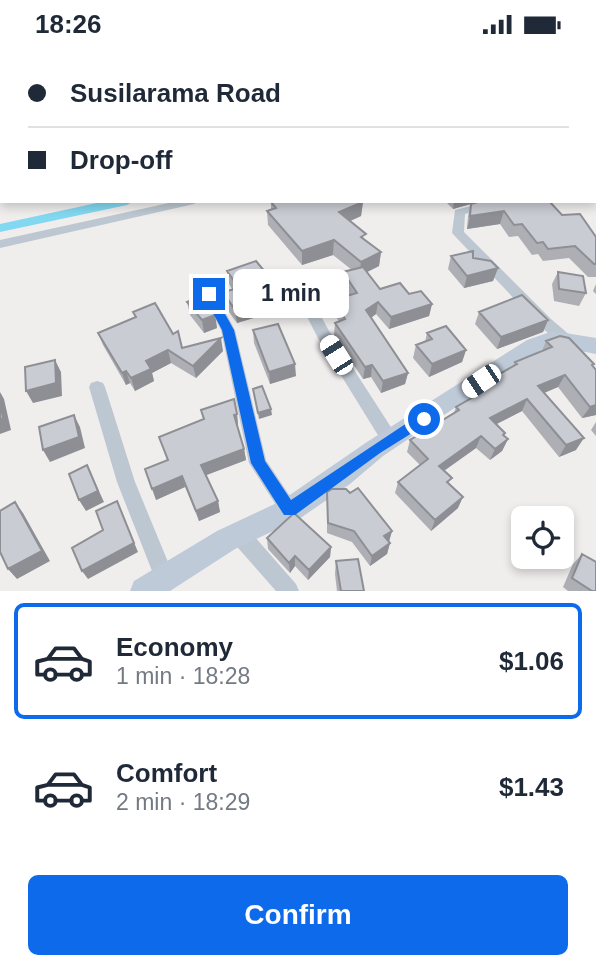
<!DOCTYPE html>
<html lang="en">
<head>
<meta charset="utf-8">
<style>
  body { margin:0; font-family:Helvetica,sans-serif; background:#f6f6f7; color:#1f2937; height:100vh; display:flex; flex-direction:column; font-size:26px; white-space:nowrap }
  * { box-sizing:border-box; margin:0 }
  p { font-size:23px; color:#747a83 }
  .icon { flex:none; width:38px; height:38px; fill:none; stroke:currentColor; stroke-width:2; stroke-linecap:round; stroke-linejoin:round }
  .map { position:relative; height:542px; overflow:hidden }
  .panel { display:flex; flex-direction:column; background:#fff; flex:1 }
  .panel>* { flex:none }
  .guide { position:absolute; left:0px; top:0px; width:597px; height:154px; box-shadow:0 4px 10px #0003; display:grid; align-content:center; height:154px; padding:0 28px; background:#fff }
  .tools { position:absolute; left:511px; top:457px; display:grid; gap:14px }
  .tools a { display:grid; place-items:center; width:63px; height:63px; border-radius:10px; background:#fff; box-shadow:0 4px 10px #0003; font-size:35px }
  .end { position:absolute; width:32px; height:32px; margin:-16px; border:9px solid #0d6aea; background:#fff; box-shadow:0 0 0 4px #fff }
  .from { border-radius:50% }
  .bubble { position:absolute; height:49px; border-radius:10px; background:#fff; box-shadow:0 4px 10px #0003; font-size:23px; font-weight:700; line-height:49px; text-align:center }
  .car { position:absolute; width:21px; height:42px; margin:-21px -10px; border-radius:9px; box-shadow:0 0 5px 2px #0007; background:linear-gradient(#fff 24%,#345 0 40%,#fff 0 76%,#345 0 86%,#fff 0) }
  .guide b { display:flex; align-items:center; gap:24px; height:66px; font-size:26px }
  .guide b+b { border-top:2px solid #e0e1e3 }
  .guide i { width:18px; height:18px; background:#1f2937 }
  ul { padding:12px 0 0; list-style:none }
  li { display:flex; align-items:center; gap:21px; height:116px; margin:0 14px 10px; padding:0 14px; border:4px solid transparent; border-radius:10px }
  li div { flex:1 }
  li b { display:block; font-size:26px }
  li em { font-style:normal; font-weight:700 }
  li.on { border-color:#0d6aea }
  li>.icon { width:63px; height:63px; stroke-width:1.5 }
  .primary-button { display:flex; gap:14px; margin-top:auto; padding:14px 28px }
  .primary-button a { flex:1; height:80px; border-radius:10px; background:#0d6aea; color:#fff; font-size:28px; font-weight:700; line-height:80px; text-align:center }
  .status { display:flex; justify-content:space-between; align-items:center; height:49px; padding:0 35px; background:#fff; direction:ltr }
  .status svg { height:19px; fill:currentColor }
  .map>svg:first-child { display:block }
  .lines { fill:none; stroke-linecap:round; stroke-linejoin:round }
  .canal { fill:#82d8f1; fill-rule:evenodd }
  .street { fill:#bcc7d1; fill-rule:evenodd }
  .secondary { fill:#becad8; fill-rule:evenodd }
  .wall { fill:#adafb5 }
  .shaded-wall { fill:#8d8f94 }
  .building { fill:#c9ccd3; stroke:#8d8f94; stroke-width:2 }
  .route { fill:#0d6aea }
</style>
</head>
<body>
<div class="status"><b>18:26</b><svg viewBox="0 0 49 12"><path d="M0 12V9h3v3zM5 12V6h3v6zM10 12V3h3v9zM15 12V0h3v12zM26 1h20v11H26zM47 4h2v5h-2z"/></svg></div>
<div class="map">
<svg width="596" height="542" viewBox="0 0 596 542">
  <rect width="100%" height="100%" fill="#f0eded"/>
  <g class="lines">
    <!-- canal -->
    <path class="canal" d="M 595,52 L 596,52 L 596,58 L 595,58 Z
      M 106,152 L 134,152 L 127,156 L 0,183 L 0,175 Z"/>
    <!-- street -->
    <path class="street" d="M 115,0 L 123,0 L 123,2 L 115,2 Z
      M 595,64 L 596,64 L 596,70 L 595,70 Z
      M 178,152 L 199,152 L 194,155 L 0,199 L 0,191 Z
      M 492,152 L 513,152 L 465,165 L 464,183 L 551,270 L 572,288 L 574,292 L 572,296 L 562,296 L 541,278 L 452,184 L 455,161 Z
      M 297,231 L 302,232 L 329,282 L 396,386 L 398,391 L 396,396 L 390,398 L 384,396 L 318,289 L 290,235 Z
      M 209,240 L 214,242 L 235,281 L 266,411 L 299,461 L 297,467 L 290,470 L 283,467 L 249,414 L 221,281 L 202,245 Z
      M 97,332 L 103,334 L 105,338 L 135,433 L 175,530 L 172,537 L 165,540 L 158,537 L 117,433 L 89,338 L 91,334 Z
      M 239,476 L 246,478 L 296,535 L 299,542 L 276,542 L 232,492 L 229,485 L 232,478 Z"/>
    <!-- secondary -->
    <path class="secondary" d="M 553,282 L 596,289 L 596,305 L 554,297 L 541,301 L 383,407 L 350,435 L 299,470 L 235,500 L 170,542 L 130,542 L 134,532 L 217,482 L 281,452 L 367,393 L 527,291 Z"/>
  </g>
  <!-- wall -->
  <path class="wall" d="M 311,0 L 328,0 L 328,2 L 312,2 Z
    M 445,152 L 549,152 L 562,166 L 596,188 L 596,228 L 588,228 L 569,209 L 543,212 L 538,205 L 532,206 L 518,187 L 509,188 L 500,175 L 467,180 L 468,167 L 471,155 L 453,160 Z
    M 271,153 L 363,153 L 361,167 L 350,172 L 366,192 L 381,203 L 379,217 L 367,223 L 380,240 L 409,245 L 432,255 L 429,267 L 389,280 L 376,265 L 371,269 L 408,324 L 405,335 L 381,344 L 371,328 L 363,330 L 334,286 L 335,274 L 339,272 L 332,263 L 333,251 L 349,246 L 342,235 L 343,223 L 352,221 L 333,206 L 302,216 L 268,176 L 267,162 L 271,160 Z
    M 451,207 L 498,219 L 493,232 L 464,239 L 448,220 Z
    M 227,222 L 266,237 L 263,238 L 270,264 L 237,274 L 224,256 L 223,243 L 232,240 L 229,235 Z
    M 558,223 L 586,244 L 579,257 L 554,252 L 552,235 Z
    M 596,235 L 596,245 L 593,242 Z
    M 187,253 L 215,266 L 217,279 L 204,284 L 190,266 Z
    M 133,263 L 182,299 L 223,302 L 196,329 L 171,314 L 152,324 L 154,332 L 135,342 L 130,334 L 126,336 L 103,296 L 98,284 L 135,268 Z
    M 479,263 L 548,271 L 543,283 L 497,300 L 475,275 Z
    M 253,281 L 296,327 L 270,335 L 254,294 Z
    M 427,284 L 466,301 L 462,313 L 429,328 L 413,309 L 416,296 L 425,293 Z
    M 546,292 L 594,315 L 593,318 L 596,366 L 582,369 L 558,338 L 544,344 L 576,401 L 559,408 L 522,362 L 496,375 L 504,387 L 508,390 L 502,402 L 490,411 L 476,399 L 444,422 L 458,459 L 431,482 L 395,444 L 398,433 L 420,416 L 407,403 L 410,391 L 454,364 L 456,358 L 478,345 L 482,335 L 513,317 L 515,313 L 542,302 Z
    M 201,361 L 237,365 L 238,376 L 237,377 L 244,400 L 246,411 L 206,426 L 218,452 L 220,463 L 199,472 L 185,438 L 156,451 L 167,411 L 159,388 L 203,371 Z
    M 596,373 L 596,387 L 591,381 Z
    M 327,443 L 350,444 L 392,482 L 389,493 L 390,494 L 387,505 L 370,517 L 352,493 L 327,484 Z
    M 267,489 L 331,498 L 330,508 L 308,531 L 295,517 L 290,524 L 268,500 Z
    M 582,505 L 596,542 L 568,542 L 563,538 L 573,515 Z
    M 336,512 L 364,542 L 337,542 L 335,525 Z"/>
  <!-- shaded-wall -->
  <path class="shaded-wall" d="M 454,152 L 481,152 L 453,160 Z
    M 363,153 L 361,167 L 339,177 L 339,163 Z
    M 504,162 L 500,175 L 467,180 L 470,167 Z
    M 334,191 L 333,206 L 302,216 L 302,202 Z
    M 381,203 L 379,217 L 359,227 L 361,213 Z
    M 498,219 L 493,232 L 464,239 L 467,227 Z
    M 266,224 L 266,237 L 258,240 L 257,227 Z
    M 270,251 L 270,264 L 237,274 L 235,261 Z
    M 378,253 L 376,265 L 365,273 L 366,261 Z
    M 432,255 L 429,267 L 389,280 L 391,268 Z
    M 215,266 L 217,279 L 204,284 L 202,271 Z
    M 548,271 L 543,283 L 497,300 L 501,288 Z
    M 221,289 L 223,302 L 196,329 L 193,317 Z
    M 168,301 L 171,314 L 152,324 L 154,332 L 135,342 L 131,329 L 146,312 Z
    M 466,301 L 462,313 L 429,328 L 432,315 Z
    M 55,311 L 61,323 L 62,347 L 33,354 L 26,342 Z
    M 295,315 L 296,327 L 270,335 L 269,323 Z
    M 372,316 L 371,328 L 363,330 L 365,318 Z
    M 126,322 L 130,334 L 126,336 L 122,324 Z
    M 408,324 L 405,335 L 381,344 L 383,332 Z
    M 565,326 L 558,338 L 532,349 L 538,337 Z
    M 0,343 L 4,350 L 11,381 L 0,385 Z
    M 527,350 L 522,362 L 485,381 L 490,369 Z
    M 596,356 L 596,366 L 582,369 L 590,358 Z
    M 271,360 L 272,366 L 259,370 L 258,364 Z
    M 237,365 L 238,376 L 235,377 L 234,366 Z
    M 74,366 L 80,378 L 85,399 L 50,413 L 43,401 Z
    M 481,387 L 476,399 L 435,428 L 439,417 Z
    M 584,389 L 576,401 L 559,408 L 566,396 Z
    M 508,390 L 502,402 L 490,411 L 495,400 Z
    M 244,400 L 246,411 L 204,427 L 201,416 Z
    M 87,416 L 104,453 L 86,462 L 79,451 Z
    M 182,427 L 185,438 L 156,451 L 152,440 Z
    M 463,448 L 458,459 L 431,482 L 435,471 Z
    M 117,452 L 138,503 L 88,530 L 82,522 Z
    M 218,452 L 220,463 L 199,472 L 196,462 Z
    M 15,453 L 23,464 L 50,512 L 17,530 L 8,520 Z
    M 392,482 L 389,492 L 381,498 L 384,487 Z
    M 390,494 L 387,505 L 370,517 L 372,507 Z
    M 331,498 L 330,508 L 308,531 L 309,521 Z
    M 295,507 L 295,517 L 290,524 L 289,514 Z"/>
  <!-- building -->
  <path class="building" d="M 130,0 L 228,0 L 228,2 L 130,2 Z
    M 273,152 L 361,152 L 363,153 L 339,163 L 366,185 L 361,188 L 381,203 L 361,213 L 334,191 L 302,202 L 267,162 L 276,159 L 271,153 Z
    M 481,152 L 549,152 L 562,166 L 580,165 L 596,188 L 596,215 L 594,215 L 575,197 L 548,200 L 543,193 L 537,194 L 522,175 L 514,176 L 504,162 L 470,167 L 471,155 Z
    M 473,202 L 473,209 L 491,212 L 498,219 L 467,227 L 451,207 Z
    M 256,212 L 266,224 L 257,227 L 270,251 L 235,261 L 223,243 L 239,239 L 227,222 Z
    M 363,218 L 380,240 L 400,234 L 409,245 L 421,242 L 432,255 L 391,268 L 378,253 L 366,261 L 408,324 L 383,332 L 372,316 L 365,318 L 335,274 L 345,270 L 333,251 L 357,244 L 343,223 Z
    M 558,223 L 583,227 L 586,244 L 559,240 Z
    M 204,246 L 215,266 L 202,271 L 187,253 Z
    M 522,246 L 548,271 L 501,288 L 479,263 Z
    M 155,254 L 173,285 L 178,282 L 182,299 L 221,289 L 193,317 L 168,301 L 146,312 L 151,320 L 131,329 L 126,322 L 122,324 L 98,284 L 136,268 L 133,263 Z
    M 278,275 L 295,315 L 269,323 L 253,281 Z
    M 446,277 L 466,301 L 432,315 L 416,296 L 432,290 L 427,284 Z
    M 560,287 L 569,289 L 594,315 L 592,316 L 596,321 L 596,356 L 590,358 L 565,326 L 538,337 L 584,389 L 566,396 L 527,350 L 490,369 L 505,384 L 503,386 L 508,390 L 495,400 L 481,387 L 439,417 L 452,429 L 447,433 L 463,448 L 435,471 L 398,433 L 428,410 L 410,391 L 459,361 L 456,358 L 487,340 L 482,335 L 517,315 L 515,313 L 552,298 L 546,292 Z
    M 55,311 L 56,334 L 26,342 L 25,318 Z
    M 262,337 L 271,360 L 258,364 L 253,340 Z
    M 234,350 L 237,365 L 234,366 L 244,400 L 201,416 L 218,452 L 196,462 L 182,427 L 152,440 L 145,420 L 168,411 L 159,388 L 204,370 L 201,361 Z
    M 0,354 L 3,369 L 0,370 Z
    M 74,366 L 79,388 L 43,401 L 39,378 Z
    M 87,416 L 98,442 L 79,451 L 69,425 Z
    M 358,439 L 392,482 L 384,487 L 390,494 L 372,507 L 354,482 L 328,474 L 327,443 L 332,440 L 346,440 L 350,444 Z
    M 117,452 L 134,494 L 82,522 L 72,499 L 103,481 L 96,462 Z
    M 15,453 L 42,502 L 8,520 L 0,503 L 0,462 Z
    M 294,464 L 331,498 L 309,521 L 295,507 L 289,514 L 267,489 Z
    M 582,505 L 596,513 L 596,542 L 592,542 L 572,529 Z
    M 358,510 L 364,542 L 341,542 L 336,512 Z"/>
  <!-- route -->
  <path class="route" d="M 209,241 L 212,242 L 234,281 L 265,412 L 291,451 L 419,366 L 428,366 L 428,374 L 380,404 L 295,466 L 284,466 L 251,414 L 222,281 L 203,245 Z"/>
</svg>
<div class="tools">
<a><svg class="icon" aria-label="locate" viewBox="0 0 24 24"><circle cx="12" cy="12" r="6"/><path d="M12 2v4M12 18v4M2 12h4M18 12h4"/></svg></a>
</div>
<i class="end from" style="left:424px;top:370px"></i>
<i class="end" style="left:209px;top:245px"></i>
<div class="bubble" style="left:233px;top:220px;width:116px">1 min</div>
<i class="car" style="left:336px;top:306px;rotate:328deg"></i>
<i class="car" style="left:481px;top:332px;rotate:236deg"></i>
<div class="guide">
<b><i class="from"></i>Susilarama Road</b>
<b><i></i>Drop-off</b>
</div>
</div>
<section class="panel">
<ul>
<li class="on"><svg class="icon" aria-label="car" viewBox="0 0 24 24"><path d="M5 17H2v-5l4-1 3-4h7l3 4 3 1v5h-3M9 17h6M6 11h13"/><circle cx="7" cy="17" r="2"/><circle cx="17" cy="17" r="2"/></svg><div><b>Economy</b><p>1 min · 18:28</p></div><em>$1.06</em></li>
<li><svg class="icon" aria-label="car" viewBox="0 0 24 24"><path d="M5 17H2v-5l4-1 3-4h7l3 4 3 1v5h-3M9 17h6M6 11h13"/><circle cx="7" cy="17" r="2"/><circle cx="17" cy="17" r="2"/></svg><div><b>Comfort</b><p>2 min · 18:29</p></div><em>$1.43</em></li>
</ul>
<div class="primary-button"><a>Confirm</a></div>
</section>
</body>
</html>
